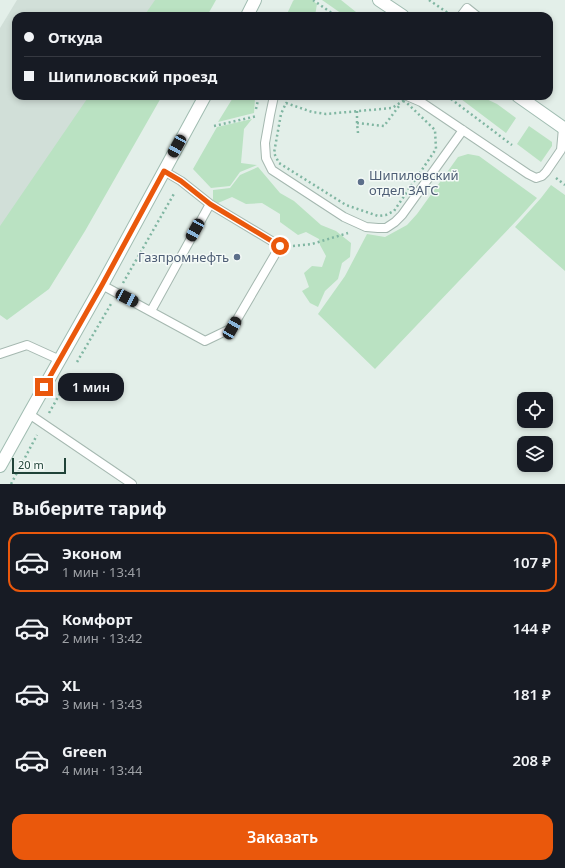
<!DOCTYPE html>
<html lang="ru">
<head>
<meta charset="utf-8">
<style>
  body { margin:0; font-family:"Noto Sans",sans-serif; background:#242831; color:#f1f3f6; height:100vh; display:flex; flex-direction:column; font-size:15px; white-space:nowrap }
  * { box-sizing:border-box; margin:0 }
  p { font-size:13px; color:#9ea1a6 }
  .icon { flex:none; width:22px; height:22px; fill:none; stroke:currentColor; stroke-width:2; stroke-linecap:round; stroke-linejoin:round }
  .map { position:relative; height:484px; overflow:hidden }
  .drawer { display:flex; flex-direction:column; background:#171b24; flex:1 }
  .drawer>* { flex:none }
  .guide { position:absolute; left:12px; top:12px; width:541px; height:88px; border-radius:12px; box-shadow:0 2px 6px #0003; display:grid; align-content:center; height:88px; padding:0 12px; background:#171b24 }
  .tools { position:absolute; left:517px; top:392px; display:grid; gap:8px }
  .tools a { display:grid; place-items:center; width:36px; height:36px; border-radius:8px; background:#171b24; box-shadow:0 2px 6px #0003; font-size:20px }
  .scale { position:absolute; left:12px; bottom:10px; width:54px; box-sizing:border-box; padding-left:4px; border:2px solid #204338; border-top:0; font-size:11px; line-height:14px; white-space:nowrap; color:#204338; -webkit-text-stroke:3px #f4faf7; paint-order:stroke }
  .end { position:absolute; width:18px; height:18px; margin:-9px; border:5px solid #ea580c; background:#fff; box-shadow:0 0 0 2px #fff }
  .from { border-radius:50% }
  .bubble { position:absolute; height:28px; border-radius:12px; background:#171b24; box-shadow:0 2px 6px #0003; font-size:13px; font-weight:600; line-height:28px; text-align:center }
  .car { position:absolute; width:12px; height:24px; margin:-12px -6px; border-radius:5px; box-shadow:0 0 3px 1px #0007; background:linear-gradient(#222 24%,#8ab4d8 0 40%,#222 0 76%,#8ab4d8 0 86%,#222 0) }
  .guide b { display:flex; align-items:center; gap:14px; height:38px; font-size:15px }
  .guide b+b { border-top:1px solid #363941 }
  .guide i { width:10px; height:10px; background:#f1f3f6 }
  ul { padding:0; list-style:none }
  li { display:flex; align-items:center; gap:12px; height:60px; margin:0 8px 6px; padding:0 4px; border:2px solid transparent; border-radius:12px }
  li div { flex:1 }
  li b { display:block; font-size:15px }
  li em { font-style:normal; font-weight:600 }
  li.current { border-color:#ea580c }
  li>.icon { width:36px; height:36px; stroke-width:1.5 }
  h2 { padding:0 12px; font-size:18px; line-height:48px }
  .cta { display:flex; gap:8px; margin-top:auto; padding:8px 12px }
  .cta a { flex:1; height:46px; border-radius:12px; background:#ea580c; color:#fff; font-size:16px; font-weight:600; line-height:46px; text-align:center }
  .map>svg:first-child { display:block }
  .built { fill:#d1dfd8 }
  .green { fill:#bae2c2 }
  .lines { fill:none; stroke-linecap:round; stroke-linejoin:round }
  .lane-casing { stroke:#a5b8b0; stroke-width:10 }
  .secondary-casing { stroke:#a0bcb1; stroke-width:14 }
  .path { stroke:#80b6a2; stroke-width:2.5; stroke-dasharray:2 3; stroke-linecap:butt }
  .lane { stroke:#fff; stroke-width:8 }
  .secondary { stroke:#fff; stroke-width:12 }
  .route { stroke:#ea580c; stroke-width:5 }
  .service-dot { fill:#5c6f8a; stroke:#f4faf7; stroke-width:1.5 }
  .labels { text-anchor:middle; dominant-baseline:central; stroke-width:3; stroke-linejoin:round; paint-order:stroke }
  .service-label { font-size:13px; fill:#4e5e75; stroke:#f4faf7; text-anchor:start }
</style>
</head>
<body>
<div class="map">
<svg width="565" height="484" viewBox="0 0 565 484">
  <rect width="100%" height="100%" fill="#e3efe9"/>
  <!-- built -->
  <path class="built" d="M 17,0 L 183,0 L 179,16 L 16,16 L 16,96 L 142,96 L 0,242 L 0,28 Z"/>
  <!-- green -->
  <path class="green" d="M 155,0 L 216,0 L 207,16 L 144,16 Z
    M 294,0 L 312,0 L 317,4 L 315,16 L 286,16 L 293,1 Z
    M 322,0 L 341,0 L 361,16 L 345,16 Z
    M 89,96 L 162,96 L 85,231 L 49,289 L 7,320 L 0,315 L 0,226 Z
    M 234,96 L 254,96 L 255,99 L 254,113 L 218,122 Z
    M 457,96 L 480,96 L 497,104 L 516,118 L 506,133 Z
    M 252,119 L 244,129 L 241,163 L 257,165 L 240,172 L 230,186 L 211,188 L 193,169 L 217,127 Z
    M 529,126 L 552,142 L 552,146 L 541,162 L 517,144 Z
    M 468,154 L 479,156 L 537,198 L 519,218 L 375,369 L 318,314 L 345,276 L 367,234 L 385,237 L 407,225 L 417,214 L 458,157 Z
    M 258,167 L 280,193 L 294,201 L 321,225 L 336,231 L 351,243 L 350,257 L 342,263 L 338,279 L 325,291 L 318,307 L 310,303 L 302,291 L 309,287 L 304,273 L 312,266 L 322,267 L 326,256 L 320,245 L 319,239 L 306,232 L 298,235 L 280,222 L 280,214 L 262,203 L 246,204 L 232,197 L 218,203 L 213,201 L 213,190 L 230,188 L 240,175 Z
    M 551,185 L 565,195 L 565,271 L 515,227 L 541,198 Z"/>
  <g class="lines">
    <defs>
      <path id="lane" d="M 461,16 L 467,8 L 477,16
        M 274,96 L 270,115 L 265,143 L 266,158 L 272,170 L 344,217 L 366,227 L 378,228 L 386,228 L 395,222 L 402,215 L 463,130
        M 407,96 L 421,102 L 528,174 L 536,178 L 542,176 L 546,172 L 561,150 L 563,128
        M 102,285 L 205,341 L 232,328 L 280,246 L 210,204 L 181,181 L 164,171
        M 151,311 L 210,204
        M 0,354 L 27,345 L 60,360
        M 29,414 L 132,484"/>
      <path id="secondary" d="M 379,0 L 403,16
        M 247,16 L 255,0
        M 518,96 L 565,129
        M 0,466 L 29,414 L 102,285 L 205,96"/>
    </defs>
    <!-- lane casing -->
    <use href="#lane" class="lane-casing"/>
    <!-- secondary casing -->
    <use href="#secondary" class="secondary-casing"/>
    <!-- path -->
    <path class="path" d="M 313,0 L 336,16
      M 429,0 L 448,13
      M 549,83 L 550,84
      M 447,96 L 512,145
      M 403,101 L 407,103 L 435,130 L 436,149 L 394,211 L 386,215 L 378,216 L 346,205 L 279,163 L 274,153 L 281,114 L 286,103 L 312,112 L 326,114 L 392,108 Z
      M 256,109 L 258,100 L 256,96
      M 357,111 L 357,123
      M 214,126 L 257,116
      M 358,133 L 357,123 L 384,126 L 399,106
      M 556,178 L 565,185
      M 293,246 L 312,244 L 348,233
      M 123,283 L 175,192
      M 77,362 L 111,304
      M 49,413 L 71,374
      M 11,484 L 37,435"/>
    <!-- lane -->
    <use href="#lane" class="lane"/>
    <!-- secondary -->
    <use href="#secondary" class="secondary"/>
  </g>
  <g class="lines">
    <!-- route -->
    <path class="route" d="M 44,387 L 102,285 L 164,171 L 181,181 L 210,204 L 280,246"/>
  </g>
  <!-- markers -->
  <g class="service-dot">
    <circle cx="361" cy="182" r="4"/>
    <circle cx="237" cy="257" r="4"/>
  </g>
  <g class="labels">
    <!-- service labels -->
    <g class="service-label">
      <text x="369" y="175">Шипиловский<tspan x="369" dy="15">отдел ЗАГС</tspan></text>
      <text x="229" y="257" text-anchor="end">Газпромнефть</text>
    </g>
  </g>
</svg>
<div class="tools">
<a><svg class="icon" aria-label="locate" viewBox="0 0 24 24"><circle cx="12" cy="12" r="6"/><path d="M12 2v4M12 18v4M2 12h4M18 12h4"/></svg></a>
<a><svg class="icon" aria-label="layers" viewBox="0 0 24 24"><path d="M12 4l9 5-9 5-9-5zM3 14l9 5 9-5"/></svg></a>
</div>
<div class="scale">20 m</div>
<i class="end from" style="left:280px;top:246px"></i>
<i class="end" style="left:44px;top:387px"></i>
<div class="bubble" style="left:58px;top:373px;width:66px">1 мин</div>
<i class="car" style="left:177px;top:146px;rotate:209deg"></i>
<i class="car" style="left:195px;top:230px;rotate:209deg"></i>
<i class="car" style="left:127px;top:298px;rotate:117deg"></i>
<i class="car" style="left:232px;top:328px;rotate:30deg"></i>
<div class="guide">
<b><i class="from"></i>Откуда</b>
<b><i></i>Шипиловский проезд</b>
</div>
</div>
<section class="drawer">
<h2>Выберите тариф</h2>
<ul>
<li class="current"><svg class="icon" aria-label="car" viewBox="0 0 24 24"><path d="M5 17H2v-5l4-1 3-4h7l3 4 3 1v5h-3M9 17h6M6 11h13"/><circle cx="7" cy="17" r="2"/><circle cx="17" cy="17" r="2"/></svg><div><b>Эконом</b><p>1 мин · 13:41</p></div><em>107 ₽</em></li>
<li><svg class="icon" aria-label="car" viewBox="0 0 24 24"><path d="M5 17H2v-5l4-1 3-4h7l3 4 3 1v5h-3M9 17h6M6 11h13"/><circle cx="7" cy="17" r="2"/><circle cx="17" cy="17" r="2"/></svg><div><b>Комфорт</b><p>2 мин · 13:42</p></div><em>144 ₽</em></li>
<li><svg class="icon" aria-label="car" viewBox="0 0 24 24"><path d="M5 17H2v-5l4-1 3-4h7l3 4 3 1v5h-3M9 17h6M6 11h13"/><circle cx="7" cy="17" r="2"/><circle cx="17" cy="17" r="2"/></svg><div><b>XL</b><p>3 мин · 13:43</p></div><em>181 ₽</em></li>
<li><svg class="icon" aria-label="car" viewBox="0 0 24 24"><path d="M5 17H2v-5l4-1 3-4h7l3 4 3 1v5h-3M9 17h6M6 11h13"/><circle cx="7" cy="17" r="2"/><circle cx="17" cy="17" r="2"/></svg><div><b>Green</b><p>4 мин · 13:44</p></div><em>208 ₽</em></li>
</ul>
<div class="cta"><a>Заказать</a></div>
</section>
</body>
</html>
